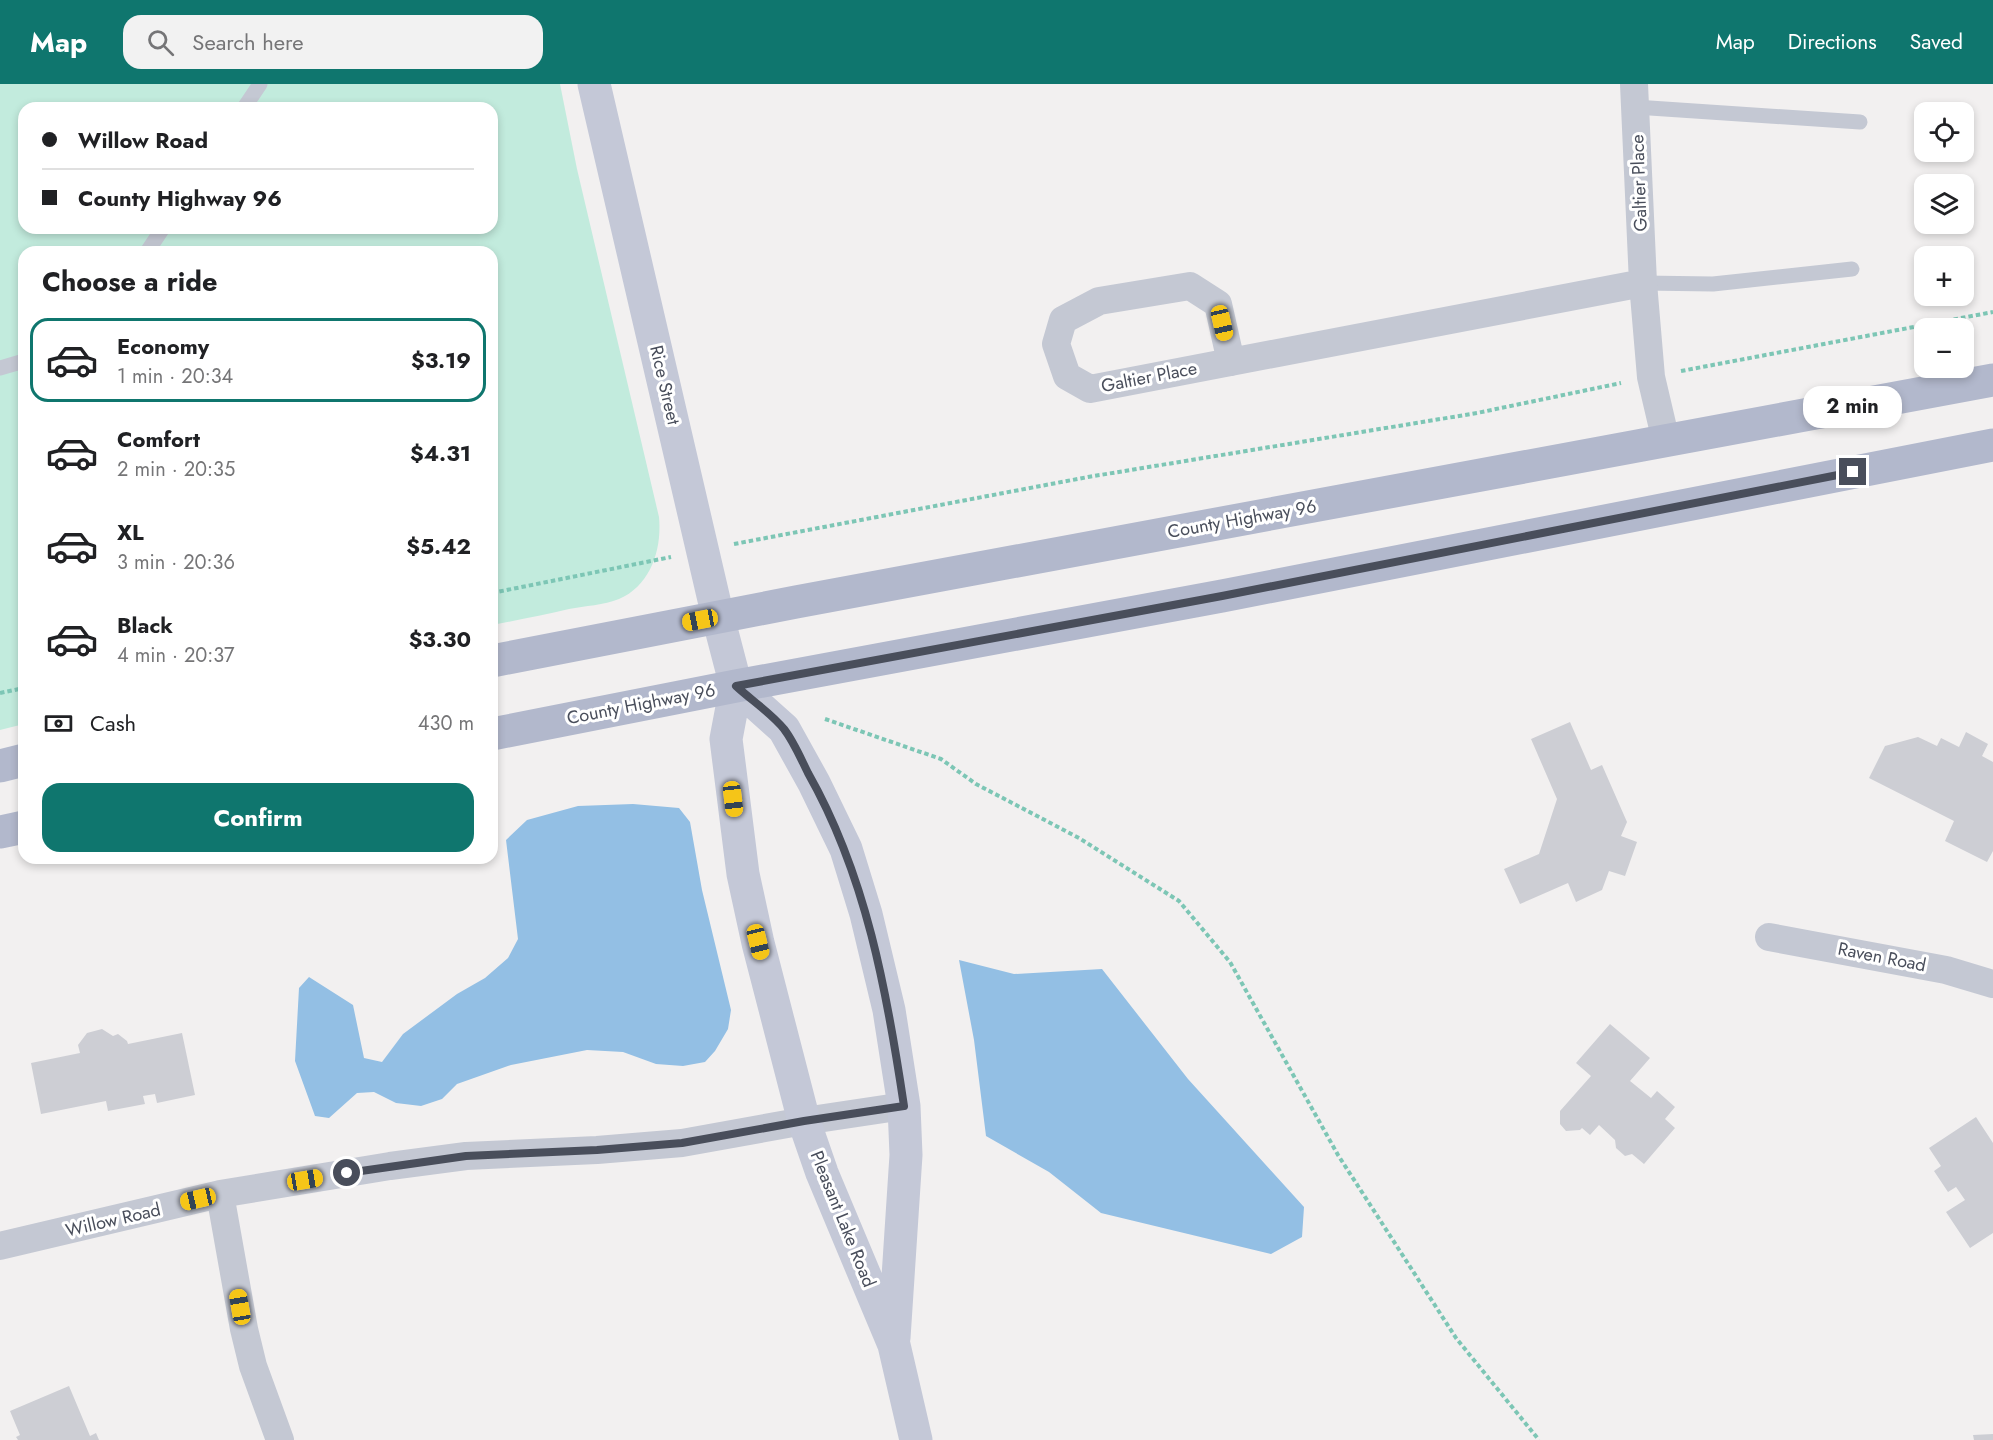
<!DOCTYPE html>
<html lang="en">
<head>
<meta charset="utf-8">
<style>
  body { margin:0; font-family:Jost,sans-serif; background:#f2f2f2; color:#202124; height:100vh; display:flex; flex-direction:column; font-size:22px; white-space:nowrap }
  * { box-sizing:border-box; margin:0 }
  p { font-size:20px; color:#757577 }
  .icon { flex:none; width:33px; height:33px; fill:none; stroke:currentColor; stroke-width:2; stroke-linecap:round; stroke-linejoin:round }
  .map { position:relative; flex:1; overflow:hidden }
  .drawer { position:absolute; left:18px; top:162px; width:480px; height:618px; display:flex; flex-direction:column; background:#fff; border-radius:18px; box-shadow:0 3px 9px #0003 }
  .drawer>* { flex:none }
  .guide { position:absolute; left:18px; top:18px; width:480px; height:132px; border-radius:18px; box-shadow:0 3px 9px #0003; display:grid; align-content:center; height:132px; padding:0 24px; background:#fff }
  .controls { position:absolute; left:1914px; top:18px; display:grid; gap:12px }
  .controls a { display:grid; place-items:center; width:60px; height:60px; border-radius:12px; background:#fff; box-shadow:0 3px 9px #0003; font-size:30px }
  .end { position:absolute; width:27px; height:27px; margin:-14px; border:8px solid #494e5b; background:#fff; box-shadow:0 0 0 3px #fff }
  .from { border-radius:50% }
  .bubble { position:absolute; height:42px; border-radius:18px; background:#fff; box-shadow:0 3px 9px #0003; font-size:20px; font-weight:700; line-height:42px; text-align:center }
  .car { position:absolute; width:18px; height:36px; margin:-18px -9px; border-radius:8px; box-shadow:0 0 4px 2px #0007; background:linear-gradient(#f5c518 24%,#345 0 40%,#f5c518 0 76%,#345 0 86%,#f5c518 0) }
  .guide b { display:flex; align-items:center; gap:21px; height:57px; font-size:22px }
  .guide b+b { border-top:2px solid #e0e0e0 }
  .guide i { width:15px; height:15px; background:#202124 }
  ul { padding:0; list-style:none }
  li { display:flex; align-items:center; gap:18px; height:84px; margin:0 12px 9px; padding:0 12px; border:3px solid transparent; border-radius:18px }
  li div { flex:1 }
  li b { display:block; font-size:22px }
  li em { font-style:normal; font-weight:700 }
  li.active { border-color:#0f766e }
  li>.icon { width:54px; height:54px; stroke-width:1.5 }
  h2 { padding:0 24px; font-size:27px; line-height:72px }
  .pay { display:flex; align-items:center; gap:15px; height:66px; padding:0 24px; font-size:22px }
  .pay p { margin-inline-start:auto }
  .button { display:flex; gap:12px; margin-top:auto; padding:12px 24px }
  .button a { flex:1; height:69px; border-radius:18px; background:#0f766e; color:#fff; font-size:24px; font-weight:700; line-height:69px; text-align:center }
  header { display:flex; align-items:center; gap:36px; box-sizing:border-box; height:84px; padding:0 30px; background:#0f766e; color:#fff }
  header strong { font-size:28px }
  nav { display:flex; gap:33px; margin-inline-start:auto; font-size:21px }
  .search { width:420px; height:54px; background:#f2f2f2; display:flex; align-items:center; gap:15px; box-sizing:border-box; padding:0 21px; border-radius:18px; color:#757577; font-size:22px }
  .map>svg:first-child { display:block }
  .green { fill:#c2ebdd; fill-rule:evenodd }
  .water { fill:#93bfe4 }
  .building { fill:#cdced4 }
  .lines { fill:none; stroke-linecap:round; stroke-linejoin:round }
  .path { stroke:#7dc6b5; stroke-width:4; stroke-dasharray:4.5 3; stroke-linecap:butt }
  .lane { stroke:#c4c8d3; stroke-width:15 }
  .street { stroke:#c4c8d3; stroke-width:28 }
  .secondary { stroke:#c4c8d7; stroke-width:33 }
  .primary { stroke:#b2b8cc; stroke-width:33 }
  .route { stroke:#494e5b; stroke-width:8 }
  .labels { text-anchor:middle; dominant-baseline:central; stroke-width:6; stroke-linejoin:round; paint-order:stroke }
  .street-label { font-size:18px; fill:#494e5b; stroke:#fff }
</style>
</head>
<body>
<header>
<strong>Map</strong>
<div class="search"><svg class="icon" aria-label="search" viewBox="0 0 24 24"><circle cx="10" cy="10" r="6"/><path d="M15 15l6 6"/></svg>Search here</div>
<nav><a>Map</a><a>Directions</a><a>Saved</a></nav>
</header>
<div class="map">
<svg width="1993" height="1356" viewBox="0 0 1993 1356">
  <rect width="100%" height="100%" fill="#f2f0f0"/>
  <!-- green -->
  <path class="green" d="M 0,0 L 560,0 L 577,85 L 659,433 C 662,465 651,501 619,515 C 604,521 585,522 569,525 C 544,531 518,536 492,541 L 492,168 L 24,168 L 24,640 L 0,646 ZM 24,24 L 492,24 L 492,144 L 24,144 Z"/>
  <!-- water -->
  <path class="water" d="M 633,720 L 679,724 L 690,738 L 702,806 L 731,926 L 728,945 L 715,967 L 705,978 L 683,982 L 656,980 L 623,968 L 587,966 L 511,981 L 457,1000 L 442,1015 L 421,1022 L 396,1019 L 374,1008 L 357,1009 L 329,1034 L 315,1032 L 295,977 L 299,904 L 309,893 L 353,921 L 364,974 L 382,978 L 403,950 L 457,910 L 485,894 L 508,874 L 518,855 L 506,756 L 527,736 L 578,722 Z
    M 959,876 L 1014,890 L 1102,885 L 1188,995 L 1304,1123 L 1302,1153 L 1271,1170 L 1101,1129 L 1049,1088 L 986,1052 L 974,956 Z"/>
  <!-- building -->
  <path class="building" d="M 1570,638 L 1591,686 L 1602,681 L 1627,738 L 1621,752 L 1637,758 L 1625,792 L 1609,787 L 1602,806 L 1576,818 L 1568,799 L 1520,820 L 1504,785 L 1539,770 L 1557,715 L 1531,655 Z
    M 1966,648 L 1988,660 L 1982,672 L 1993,678 L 1993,767 L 1987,778 L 1945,757 L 1954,737 L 1869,694 L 1885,662 L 1918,653 L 1937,662 L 1941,654 L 1959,663 Z
    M 1610,940 L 1650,974 L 1630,997 L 1651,1014 L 1657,1007 L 1675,1023 L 1665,1035 L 1675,1044 L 1644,1080 L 1632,1070 L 1625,1072 L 1616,1064 L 1615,1056 L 1599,1041 L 1590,1051 L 1582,1044 L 1580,1046 L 1566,1047 L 1560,1040 L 1560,1027 L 1591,992 L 1576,979 Z
    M 102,945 L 113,952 L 118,950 L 127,957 L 128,960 L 182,949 L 195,1011 L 157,1019 L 155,1010 L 143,1012 L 145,1020 L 108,1027 L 106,1017 L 41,1030 L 31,979 L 80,969 L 78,961 L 87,949 Z
    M 1976,1033 L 1993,1059 L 1993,1149 L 1970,1164 L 1946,1128 L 1965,1116 L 1956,1103 L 1948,1108 L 1934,1087 L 1941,1082 L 1929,1064 Z
    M 69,1302 L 90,1352 L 96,1349 L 99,1356 L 18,1356 L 16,1353 L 20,1351 L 10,1327 Z
    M 1993,1350 L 1993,1356 L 1974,1356 L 1973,1351 Z"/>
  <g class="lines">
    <!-- path -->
    <path class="path" d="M 1681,287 L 1993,228
      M 734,460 L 1088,393 L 1477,329 L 1621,299
      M 492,509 L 671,473
      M 0,609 L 24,604
      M 825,635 L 941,675 L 976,700 L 1079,754 L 1179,817 L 1230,878 L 1338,1071 L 1456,1254 L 1539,1356"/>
    <!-- lane -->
    <path class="lane" d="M 1635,23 L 1860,38
      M 244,24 L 260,0
      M 147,168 L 163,144
      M 1643,199 L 1713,200 L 1852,185
      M 0,284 L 24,277"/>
    <!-- street -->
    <path class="street" d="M 1634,0 L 1643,199 L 1651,293 L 1666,357
      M 1231,278 L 1218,220 L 1190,202 L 1099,217 L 1063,236 L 1056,260 L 1067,292 L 1090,305 L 1643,199
      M 1769,853 L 1946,886 L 1993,900
      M 220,1110 L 244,1245 L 253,1282 L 280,1356
      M 0,1162 L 220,1110 L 390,1082 L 466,1072 L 597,1066 L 682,1059 L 804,1037 L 904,1022"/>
    <!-- secondary -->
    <path class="secondary" d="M 594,0 L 718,533 L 736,602 L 726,655 L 743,790 L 758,859 L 804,1037 L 822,1089 L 894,1261 L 916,1356
      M 736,602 L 784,645 L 814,699 L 846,765 L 866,830 L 889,926 L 904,1022 L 906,1071 L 894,1254"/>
    <!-- primary -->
    <path class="primary" d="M 492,577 L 796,518 L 1993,296
      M 492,650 L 736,602 L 1222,512 L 1993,361
      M 0,682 L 24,676
      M 0,748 L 24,743"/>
  </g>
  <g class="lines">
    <!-- route -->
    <path class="route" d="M 347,1089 L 466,1072 L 597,1066 L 682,1059 L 804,1037 L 904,1022 C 887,908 866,791 808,689 C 801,675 794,658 784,645 C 771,629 751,616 736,602 L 1222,512 L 1853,388"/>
  </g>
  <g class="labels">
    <!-- street labels -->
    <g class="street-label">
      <text transform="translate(1639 99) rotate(-92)">Galtier Place</text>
      <text transform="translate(1149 293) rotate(-11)">Galtier Place</text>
      <text transform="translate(665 301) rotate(77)">Rice Street</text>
      <text transform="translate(1242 435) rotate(-10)">County Highway 96</text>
      <text transform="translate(641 620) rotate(-11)">County Highway 96</text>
      <text transform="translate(1882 873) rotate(11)">Raven Road</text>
      <text transform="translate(843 1135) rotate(68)">Pleasant Lake Road</text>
      <text transform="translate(113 1136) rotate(-13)">Willow Road</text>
    </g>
  </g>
</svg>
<div class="controls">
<a><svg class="icon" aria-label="locate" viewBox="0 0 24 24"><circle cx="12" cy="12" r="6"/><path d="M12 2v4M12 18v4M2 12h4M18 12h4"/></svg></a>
<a><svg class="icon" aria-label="layers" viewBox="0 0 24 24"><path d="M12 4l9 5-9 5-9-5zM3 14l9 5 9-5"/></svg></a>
<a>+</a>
<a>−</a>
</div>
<i class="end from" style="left:347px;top:1089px"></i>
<i class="end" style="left:1853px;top:388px"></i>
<div class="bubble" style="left:1803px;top:302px;width:99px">2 min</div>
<i class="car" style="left:1222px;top:239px;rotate:167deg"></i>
<i class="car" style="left:700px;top:536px;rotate:259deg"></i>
<i class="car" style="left:733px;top:715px;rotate:173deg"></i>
<i class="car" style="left:758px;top:858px;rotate:166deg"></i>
<i class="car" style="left:305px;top:1096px;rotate:80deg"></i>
<i class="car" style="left:198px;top:1115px;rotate:257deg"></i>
<i class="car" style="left:240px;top:1223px;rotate:350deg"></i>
<div class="guide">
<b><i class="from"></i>Willow Road</b>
<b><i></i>County Highway 96</b>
</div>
<section class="drawer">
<h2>Choose a ride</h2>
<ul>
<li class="active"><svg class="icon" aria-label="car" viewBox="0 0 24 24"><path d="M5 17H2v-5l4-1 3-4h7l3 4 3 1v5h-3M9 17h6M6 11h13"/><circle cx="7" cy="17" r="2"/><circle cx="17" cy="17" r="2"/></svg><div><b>Economy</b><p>1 min · 20:34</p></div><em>$3.19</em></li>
<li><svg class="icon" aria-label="car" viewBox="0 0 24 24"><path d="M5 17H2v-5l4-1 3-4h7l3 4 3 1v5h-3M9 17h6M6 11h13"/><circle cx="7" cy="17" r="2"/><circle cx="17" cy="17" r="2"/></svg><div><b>Comfort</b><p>2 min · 20:35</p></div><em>$4.31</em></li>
<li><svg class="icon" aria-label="car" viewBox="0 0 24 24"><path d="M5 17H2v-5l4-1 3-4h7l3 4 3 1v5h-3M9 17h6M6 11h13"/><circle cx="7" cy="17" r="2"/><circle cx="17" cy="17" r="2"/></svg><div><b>XL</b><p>3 min · 20:36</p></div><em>$5.42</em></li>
<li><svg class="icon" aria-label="car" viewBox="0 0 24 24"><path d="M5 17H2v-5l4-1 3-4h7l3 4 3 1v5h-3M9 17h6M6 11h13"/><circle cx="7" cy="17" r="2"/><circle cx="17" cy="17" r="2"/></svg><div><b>Black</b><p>4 min · 20:37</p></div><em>$3.30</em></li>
</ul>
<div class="pay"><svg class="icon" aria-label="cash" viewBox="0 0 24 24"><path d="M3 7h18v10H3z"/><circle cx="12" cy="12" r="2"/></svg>Cash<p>430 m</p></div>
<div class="button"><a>Confirm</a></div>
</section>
</div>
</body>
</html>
